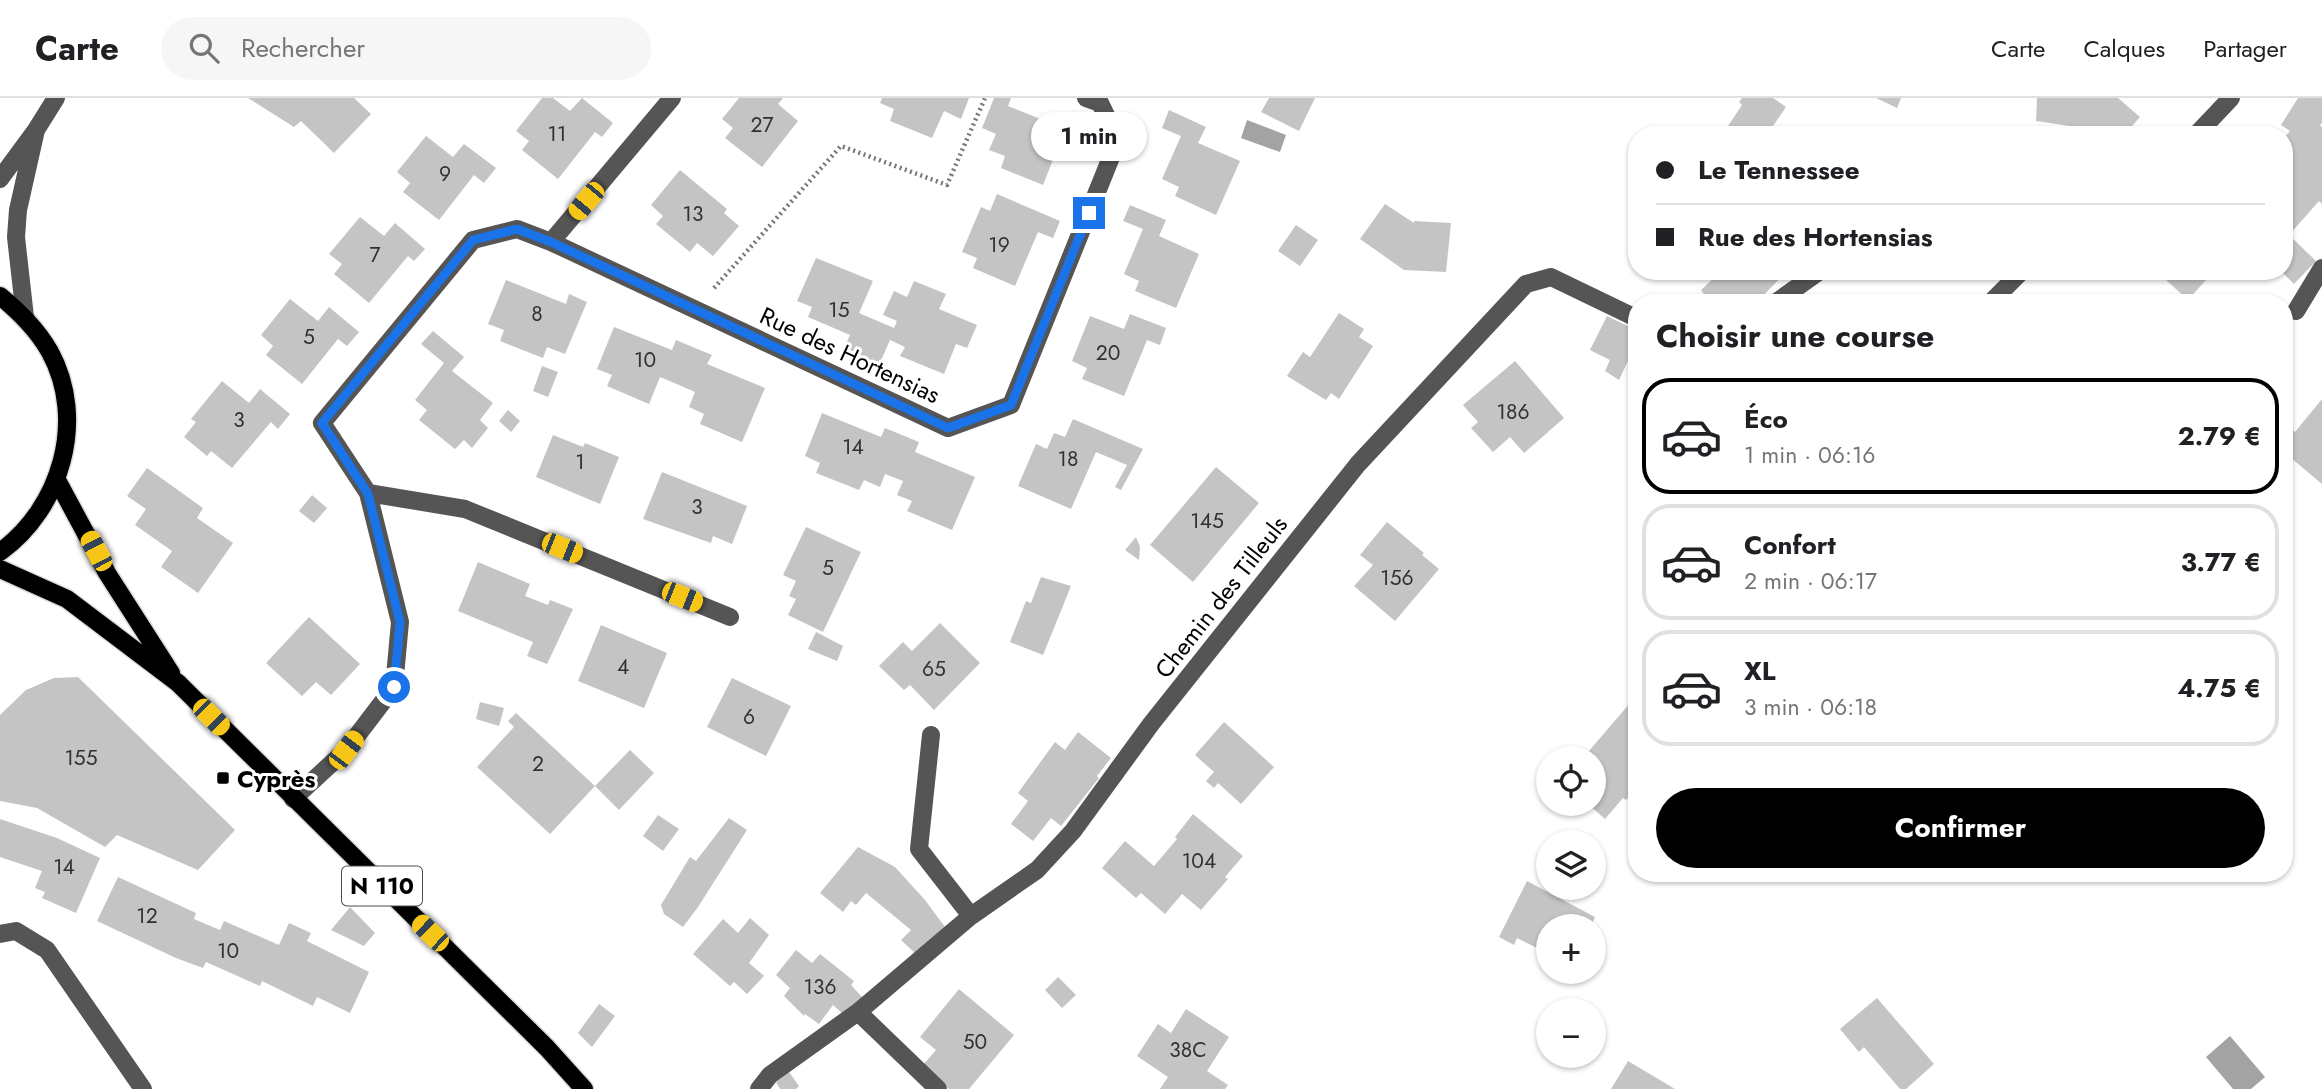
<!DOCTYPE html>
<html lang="fr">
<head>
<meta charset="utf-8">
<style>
  body { margin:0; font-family:Jost,sans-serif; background:#f6f6f6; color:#202124; height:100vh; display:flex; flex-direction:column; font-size:26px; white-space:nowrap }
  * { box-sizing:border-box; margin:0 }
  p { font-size:23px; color:#757577 }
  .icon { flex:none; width:38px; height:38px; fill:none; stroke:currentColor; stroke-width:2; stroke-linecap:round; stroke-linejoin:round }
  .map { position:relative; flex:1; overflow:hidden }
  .panel { position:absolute; left:1628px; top:196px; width:665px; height:588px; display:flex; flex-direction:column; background:#fff; border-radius:28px; box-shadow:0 2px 5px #0004 }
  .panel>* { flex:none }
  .hud { position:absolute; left:1628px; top:28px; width:665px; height:154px; border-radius:28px; box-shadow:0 2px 5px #0004; display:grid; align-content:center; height:154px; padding:0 28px; background:#fff }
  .fabs { position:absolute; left:1536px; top:648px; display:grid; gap:14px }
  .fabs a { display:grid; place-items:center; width:70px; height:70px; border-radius:50%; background:#fff; box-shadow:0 2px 5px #0004; font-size:35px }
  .end { position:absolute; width:32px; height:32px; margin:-16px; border:9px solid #1a73e8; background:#fff; box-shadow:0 0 0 4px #fff }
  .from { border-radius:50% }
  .bubble { position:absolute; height:49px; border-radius:24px; background:#fff; box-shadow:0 2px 5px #0004; font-size:23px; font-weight:700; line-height:49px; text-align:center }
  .car { position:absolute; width:21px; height:42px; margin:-21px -10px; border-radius:9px; box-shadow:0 0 5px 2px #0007; background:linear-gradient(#f5c518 24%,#345 0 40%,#f5c518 0 76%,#345 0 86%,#f5c518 0) }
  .hud b { display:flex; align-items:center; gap:24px; height:66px; font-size:26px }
  .hud b+b { border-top:2px solid #e0e0e0 }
  .hud i { width:18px; height:18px; background:#202124 }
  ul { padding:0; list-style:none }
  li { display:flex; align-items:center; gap:21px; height:116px; margin:0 14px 10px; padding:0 14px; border:4px solid #e0e0e0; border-radius:28px }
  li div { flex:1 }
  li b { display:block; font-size:26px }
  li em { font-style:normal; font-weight:700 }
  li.current { border-color:#000 }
  li>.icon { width:63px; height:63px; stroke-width:1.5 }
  h2 { padding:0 28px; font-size:32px; line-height:84px }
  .button { display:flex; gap:14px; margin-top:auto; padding:14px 28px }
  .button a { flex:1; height:80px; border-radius:42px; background:#000; color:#fff; font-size:28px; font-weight:700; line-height:80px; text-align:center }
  header { display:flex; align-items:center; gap:42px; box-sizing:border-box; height:98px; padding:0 35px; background:#fff; border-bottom:2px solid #e0e0e0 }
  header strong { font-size:33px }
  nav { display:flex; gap:38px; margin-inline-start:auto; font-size:24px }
  .search { width:490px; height:63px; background:#f6f6f6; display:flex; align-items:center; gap:18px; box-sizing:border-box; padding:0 24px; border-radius:38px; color:#757577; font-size:26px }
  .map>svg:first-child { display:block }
  .water { fill:#a3a3a3 }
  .building { fill:#c4c4c4 }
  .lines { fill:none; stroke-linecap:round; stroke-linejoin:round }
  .major-casing { stroke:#dbdbdb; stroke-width:21 }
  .path { stroke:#777; stroke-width:4.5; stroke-dasharray:2 3.5; stroke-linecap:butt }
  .minor { stroke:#555; stroke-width:18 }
  .major { stroke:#000; stroke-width:18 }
  .route { stroke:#1a73e8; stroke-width:9 }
  .poi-dot { fill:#000; stroke:#fff; stroke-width:2.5 }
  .labels { text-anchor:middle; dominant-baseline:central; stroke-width:6; stroke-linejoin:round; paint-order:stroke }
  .number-label { font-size:21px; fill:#313131 }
  .shield { fill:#fff; stroke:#4c4c4c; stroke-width:2 }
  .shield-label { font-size:23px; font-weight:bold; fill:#000 }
  .street-label { font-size:24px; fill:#000; stroke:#fff }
  .poi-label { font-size:24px; font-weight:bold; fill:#000; stroke:#fff; text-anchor:start }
</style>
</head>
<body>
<header>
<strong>Carte</strong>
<div class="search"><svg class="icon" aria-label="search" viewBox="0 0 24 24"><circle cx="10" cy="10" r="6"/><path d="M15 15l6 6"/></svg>Rechercher</div>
<nav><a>Carte</a><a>Calques</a><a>Partager</a></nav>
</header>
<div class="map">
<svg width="2322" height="991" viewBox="0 0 2322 991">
  <rect width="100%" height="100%" fill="#fff"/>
  <!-- water -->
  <path class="water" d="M 1247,22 L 1286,37 L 1280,54 L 1241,40 Z
    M 2230,938 L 2265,979 L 2251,991 L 2233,991 L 2206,959 Z"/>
  <!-- building -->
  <path class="building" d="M 248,0 L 354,0 L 371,16 L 334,55 L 301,23 L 294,29 Z
    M 542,0 L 553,0 L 570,13 L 582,0 L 613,25 L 602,39 L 595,34 L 558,81 L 522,52 L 529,43 L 516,33 Z
    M 739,0 L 783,0 L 778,6 L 798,23 L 762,69 L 725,40 L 733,30 L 722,21 Z
    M 882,0 L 969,0 L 961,21 L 944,13 L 932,40 L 890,23 L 894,11 L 880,5 Z
    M 994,0 L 1011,0 L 1008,8 L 1065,31 L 1043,87 L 1001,70 L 1005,58 L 989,52 L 996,36 L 982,30 Z
    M 1269,0 L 1315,0 L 1299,33 L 1261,14 Z
    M 1742,0 L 1773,0 L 1786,9 L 1767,37 L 1722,37 L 1742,7 L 1739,4 Z
    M 1876,0 L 1901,0 L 1897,10 Z
    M 2037,0 L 2118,0 L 2140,19 L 2124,37 L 2086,37 L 2077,29 L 2036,23 Z
    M 2298,0 L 2322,0 L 2322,24 L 2320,28 L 2322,29 L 2322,106 L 2319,103 L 2289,137 L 2316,163 L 2294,186 L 2281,173 L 2284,173 L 2284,40 L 2290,33 L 2281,27 Z
    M 1169,12 L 1206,29 L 1198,45 L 1240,63 L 1216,117 L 1175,98 L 1179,89 L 1162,81 L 1181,38 L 1162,30 Z
    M 1708,29 L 1719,37 L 1702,37 Z
    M 426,38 L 453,59 L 464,46 L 496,70 L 484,85 L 474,77 L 439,122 L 403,94 L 410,85 L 397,74 Z
    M 680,72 L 727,111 L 724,115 L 739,128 L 713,158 L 697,145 L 690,154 L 656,126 L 663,118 L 651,107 Z
    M 997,96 L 1060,123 L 1053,140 L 1038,134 L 1015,188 L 973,170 L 977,160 L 962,154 L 981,109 L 990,113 Z
    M 1385,106 L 1414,125 L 1414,123 L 1451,125 L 1446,174 L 1404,172 L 1360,141 Z
    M 1130,107 L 1166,122 L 1159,138 L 1199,156 L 1176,210 L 1135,193 L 1139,183 L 1124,176 L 1143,131 L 1123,123 Z
    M 360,119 L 384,138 L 395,125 L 425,151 L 414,163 L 408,158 L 369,205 L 334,176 L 342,166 L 329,156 Z
    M 1296,127 L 1318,142 L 1300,168 L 1278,153 Z
    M 816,160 L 873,183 L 859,215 L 894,230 L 897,223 L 883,217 L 894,193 L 907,199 L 914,183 L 946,196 L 939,211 L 977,227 L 967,250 L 956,246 L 944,276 L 900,258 L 905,249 L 890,242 L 879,267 L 843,252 L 850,237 L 808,219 L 812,209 L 797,203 Z
    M 1721,173 L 1787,173 L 1756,205 L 1710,205 L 1701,192 Z
    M 2172,173 L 2214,173 L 2188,202 L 2165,181 Z
    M 506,182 L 566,206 L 569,196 L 587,204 L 565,256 L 547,249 L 543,260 L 500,243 L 504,232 L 488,226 Z
    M 2112,196 L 2121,205 L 2105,205 Z
    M 290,201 L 318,223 L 329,209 L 359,234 L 347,248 L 338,241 L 302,286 L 266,257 L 273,248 L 261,237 Z
    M 1339,215 L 1364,231 L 1359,239 L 1373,248 L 1339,301 L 1331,295 L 1326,302 L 1287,278 L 1303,254 L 1310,259 Z
    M 1130,216 L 1166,230 L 1160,247 L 1147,242 L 1124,298 L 1082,281 L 1087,270 L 1072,263 L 1090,218 L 1124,231 Z
    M 1607,218 L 1636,232 L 1636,246 L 1619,282 L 1605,273 L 1610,262 L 1590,252 Z
    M 614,229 L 672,252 L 676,242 L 695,250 L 712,257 L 707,266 L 765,290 L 742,344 L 700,326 L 704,316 L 689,309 L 695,294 L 679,287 L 660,279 L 649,306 L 607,288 L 612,277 L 597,271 Z
    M 433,233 L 464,259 L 452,273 L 493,305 L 480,322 L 488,330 L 472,350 L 464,342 L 455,351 L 419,322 L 427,312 L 415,302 L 444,265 L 421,246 Z
    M 1515,263 L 1564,320 L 1524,355 L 1510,339 L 1493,354 L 1471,330 L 1478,324 L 1463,307 Z
    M 542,268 L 558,274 L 548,299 L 533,293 Z
    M 222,283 L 249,305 L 260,291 L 290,316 L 278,331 L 271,324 L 232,370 L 211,353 L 207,358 L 184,339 L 196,324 L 191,321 Z
    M 2322,301 L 2322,386 L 2284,354 L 2284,337 L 2290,330 L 2295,334 Z
    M 508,312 L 520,323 L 511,334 L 499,323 Z
    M 822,315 L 881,339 L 885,330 L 919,344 L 915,354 L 975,379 L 952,432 L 907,413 L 912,403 L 897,397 L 903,383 L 885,376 L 880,389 L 864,382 L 859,392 L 816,375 L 820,365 L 805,358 Z
    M 1073,321 L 1143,351 L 1121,392 L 1115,389 L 1127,367 L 1096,354 L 1071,411 L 1018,388 L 1036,346 L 1047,351 L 1054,335 L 1065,339 Z
    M 553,337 L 583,349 L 585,345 L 619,359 L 600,406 L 536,379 Z
    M 1216,369 L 1259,405 L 1193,484 L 1150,447 Z
    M 147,370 L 203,410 L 197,420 L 233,445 L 198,495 L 161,469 L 172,453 L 135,427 L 146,411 L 127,398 Z
    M 662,374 L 747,408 L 732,446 L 713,438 L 711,445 L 643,421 Z
    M 312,397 L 327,410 L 314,425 L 299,413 Z
    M 1387,424 L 1424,455 L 1422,457 L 1439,471 L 1395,523 L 1354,488 L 1373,467 L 1360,457 Z
    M 806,429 L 861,454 L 823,534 L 788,517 L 796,501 L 789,498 L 796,483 L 783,477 Z
    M 1136,439 L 1140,449 L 1139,462 L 1125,452 Z
    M 478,464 L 530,486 L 525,498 L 548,507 L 550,502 L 573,511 L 547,566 L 527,558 L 533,544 L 458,513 Z
    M 1041,479 L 1071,488 L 1043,557 L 1010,544 L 1026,503 L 1031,505 Z
    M 309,519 L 360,566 L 331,597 L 316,584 L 302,598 L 266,565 Z
    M 940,525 L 980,565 L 934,612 L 910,587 L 904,592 L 879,568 L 903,544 L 912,553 Z
    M 601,527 L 667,555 L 644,610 L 578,583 Z
    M 816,534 L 843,548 L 837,563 L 808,551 Z
    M 78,579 L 235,732 L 198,772 L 117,737 L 105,749 L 37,710 L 0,703 L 0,617 L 26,592 L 54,580 Z
    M 732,580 L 791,608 L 766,658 L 707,629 Z
    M 1636,598 L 1636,690 L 1626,702 L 1623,700 L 1605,721 L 1587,705 L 1594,705 L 1594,660 L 1583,660 Z
    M 480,604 L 504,610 L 499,628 L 476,621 Z
    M 516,615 L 595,688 L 550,736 L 477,669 L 514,629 L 508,623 Z
    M 1224,624 L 1274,669 L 1241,706 L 1218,685 L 1214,690 L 1206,683 L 1214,674 L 1195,657 Z
    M 1078,634 L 1111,660 L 1097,678 L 1099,680 L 1061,728 L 1051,720 L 1033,743 L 1011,726 L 1028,703 L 1018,695 L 1055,644 L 1065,652 Z
    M 630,652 L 654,675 L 619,712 L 595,688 Z
    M 1193,716 L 1243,758 L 1225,779 L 1228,781 L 1201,812 L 1182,796 L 1165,816 L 1141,795 L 1136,800 L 1102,770 L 1125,743 L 1154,768 L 1177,741 L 1175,739 Z
    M 658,717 L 679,731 L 663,753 L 643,738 Z
    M 729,720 L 747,732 L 698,809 L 683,829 L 664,816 L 661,807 L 690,759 L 696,763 Z
    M 0,721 L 57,740 L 100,760 L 76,815 L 42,800 L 45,794 L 35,790 L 42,773 L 0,759 Z
    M 858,749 L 895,769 L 925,802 L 945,829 L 917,857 L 901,842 L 911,832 L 866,795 L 856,807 L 851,803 L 843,814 L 820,795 Z
    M 118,779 L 196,815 L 194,821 L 220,832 L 224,823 L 279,847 L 289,825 L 311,835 L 307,843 L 369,874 L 350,915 L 317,899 L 313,908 L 262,883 L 260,888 L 206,864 L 203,870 L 176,860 L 97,823 Z
    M 1527,783 L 1595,819 L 1591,828 L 1549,828 L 1549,856 L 1517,840 L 1514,847 L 1499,839 Z
    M 350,809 L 375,835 L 364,848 L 331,832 Z
    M 750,820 L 769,837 L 749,865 L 764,878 L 747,896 L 734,884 L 730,888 L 693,856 L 723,821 L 738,835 Z
    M 796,852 L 812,865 L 820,856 L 854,883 L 851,887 L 863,900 L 843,916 L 833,907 L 819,926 L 805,916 L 804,918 L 784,898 L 790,890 L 776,877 Z
    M 1058,879 L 1076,897 L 1062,910 L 1045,892 Z
    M 959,891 L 1014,937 L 969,991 L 949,991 L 922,968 L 936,952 L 920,939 Z
    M 1877,900 L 1934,966 L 1906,991 L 1900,991 L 1864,949 L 1859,954 L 1840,931 Z
    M 599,906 L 615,918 L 592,949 L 578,935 Z
    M 1186,911 L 1229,939 L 1207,973 L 1228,987 L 1225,991 L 1160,991 L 1168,979 L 1137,958 L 1158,926 L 1171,935 Z
    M 1628,963 L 1675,991 L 1611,991 Z
    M 789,974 L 799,988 L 796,991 L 780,991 L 776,984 Z"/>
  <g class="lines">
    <defs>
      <path id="major" d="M 0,198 C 19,214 37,231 50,254 C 87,322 61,410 0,454
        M 57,382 L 107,475 L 171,575
        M 0,471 L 67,501 L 178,585 L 547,950 L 584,991"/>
    </defs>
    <!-- major casing -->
    <use href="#major" class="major-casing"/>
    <!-- path -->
    <path class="path" d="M 714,190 L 841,48 L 947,87 L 985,0"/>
    <!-- minor -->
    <path class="minor" d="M 2196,37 L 2231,0
      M 0,81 L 36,32 L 56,0
      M 551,144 L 672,0
      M 1775,205 L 1820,173
      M 1990,205 L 2022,173
      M 2296,213 L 2322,170
      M 25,219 L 16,139 L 18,112 L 36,32
      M 368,395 L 465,411 L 730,519
      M 931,637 L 919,751 L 971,818
      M 293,701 L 346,652 L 394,589 L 400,524 L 368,395 L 322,325 L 473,142 L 517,131 L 551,144 L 948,330 L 1011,307 L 1118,42 L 1100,5 L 1086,0
      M 0,836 L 16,833 L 47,852 L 143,991
      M 858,914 L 938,991
      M 759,991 L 770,977 L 858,914 L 971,818 L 1037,772 L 1073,733 L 1151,626 L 1358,366 L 1526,186 L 1551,179 L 1636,220"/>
    <!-- major -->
    <use href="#major" class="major"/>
  </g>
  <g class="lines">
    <!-- route -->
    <path class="route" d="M 394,589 L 400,524 L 368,396 L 322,325 L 473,142 L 517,131 L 551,144 L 948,330 L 1011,307 L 1089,115"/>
  </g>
  <!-- markers -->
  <rect class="poi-dot" x="216" y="673" width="14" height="14" rx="3.5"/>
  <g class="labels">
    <!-- number labels -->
    <g class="number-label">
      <text x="762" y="27">27</text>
      <text x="557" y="36">11</text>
      <text x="445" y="76">9</text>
      <text x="693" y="116">13</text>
      <text x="999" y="147">19</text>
      <text x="375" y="157">7</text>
      <text x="839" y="212">15</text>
      <text x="537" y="216">8</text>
      <text x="309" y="239">5</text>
      <text x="1108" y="255">20</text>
      <text x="645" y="262">10</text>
      <text x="1513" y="314">186</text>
      <text x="239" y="322">3</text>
      <text x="853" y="349">14</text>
      <text x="1068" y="361">18</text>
      <text x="580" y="364">1</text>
      <text x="697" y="409">3</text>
      <text x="1207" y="423">145</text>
      <text x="828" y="470">5</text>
      <text x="1397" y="480">156</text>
      <text x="623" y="569">4</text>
      <text x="934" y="571">65</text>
      <text x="749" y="619">6</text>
      <text x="81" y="660">155</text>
      <text x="538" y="666">2</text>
      <text x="1199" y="763">104</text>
      <text x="64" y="769">14</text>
      <text x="147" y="818">12</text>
      <text x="228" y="853">10</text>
      <text x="820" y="889">136</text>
      <text x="975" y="944">50</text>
      <text x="1188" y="952">38C</text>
    </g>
    <!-- shield labels -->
    <rect class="shield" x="342" y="768.5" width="80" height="39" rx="5"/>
    <g class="shield-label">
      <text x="382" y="788">N 110</text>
    </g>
    <!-- street labels -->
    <g class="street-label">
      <text transform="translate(850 257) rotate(25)">Rue des Hortensias</text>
      <text transform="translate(1221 499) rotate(-52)">Chemin des Tilleuls</text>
    </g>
    <!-- poi labels -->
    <g class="poi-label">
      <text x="237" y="680">Cyprès</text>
    </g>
  </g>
</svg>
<div class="fabs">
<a><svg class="icon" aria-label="locate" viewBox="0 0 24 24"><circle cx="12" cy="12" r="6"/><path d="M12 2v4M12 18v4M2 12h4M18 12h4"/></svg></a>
<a><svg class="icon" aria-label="layers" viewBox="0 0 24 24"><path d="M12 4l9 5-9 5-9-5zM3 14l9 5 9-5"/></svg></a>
<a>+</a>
<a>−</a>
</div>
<i class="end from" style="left:394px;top:589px"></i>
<i class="end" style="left:1089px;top:115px"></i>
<div class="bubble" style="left:1031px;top:14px;width:116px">1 min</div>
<i class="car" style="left:586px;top:103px;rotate:220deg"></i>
<i class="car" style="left:562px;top:450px;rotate:112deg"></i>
<i class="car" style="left:96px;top:453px;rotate:332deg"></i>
<i class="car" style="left:682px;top:499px;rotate:112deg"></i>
<i class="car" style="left:211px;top:619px;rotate:135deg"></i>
<i class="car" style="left:346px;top:652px;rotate:37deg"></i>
<i class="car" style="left:430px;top:835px;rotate:314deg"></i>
<div class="hud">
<b><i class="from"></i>Le Tennessee</b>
<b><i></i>Rue des Hortensias</b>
</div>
<section class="panel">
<h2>Choisir une course</h2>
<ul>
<li class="current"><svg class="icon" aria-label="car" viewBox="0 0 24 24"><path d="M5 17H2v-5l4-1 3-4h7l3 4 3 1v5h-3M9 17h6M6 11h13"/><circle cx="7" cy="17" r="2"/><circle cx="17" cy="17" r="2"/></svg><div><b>Éco</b><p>1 min · 06:16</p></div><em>2.79 €</em></li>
<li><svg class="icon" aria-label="car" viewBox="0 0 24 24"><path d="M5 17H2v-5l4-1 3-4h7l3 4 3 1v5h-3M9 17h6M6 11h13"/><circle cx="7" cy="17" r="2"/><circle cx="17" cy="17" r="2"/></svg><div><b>Confort</b><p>2 min · 06:17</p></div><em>3.77 €</em></li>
<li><svg class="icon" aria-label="car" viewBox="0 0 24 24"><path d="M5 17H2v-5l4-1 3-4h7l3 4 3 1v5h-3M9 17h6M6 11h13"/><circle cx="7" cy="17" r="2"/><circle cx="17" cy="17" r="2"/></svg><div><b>XL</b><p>3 min · 06:18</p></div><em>4.75 €</em></li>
</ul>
<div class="button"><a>Confirmer</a></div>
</section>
</div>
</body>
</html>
